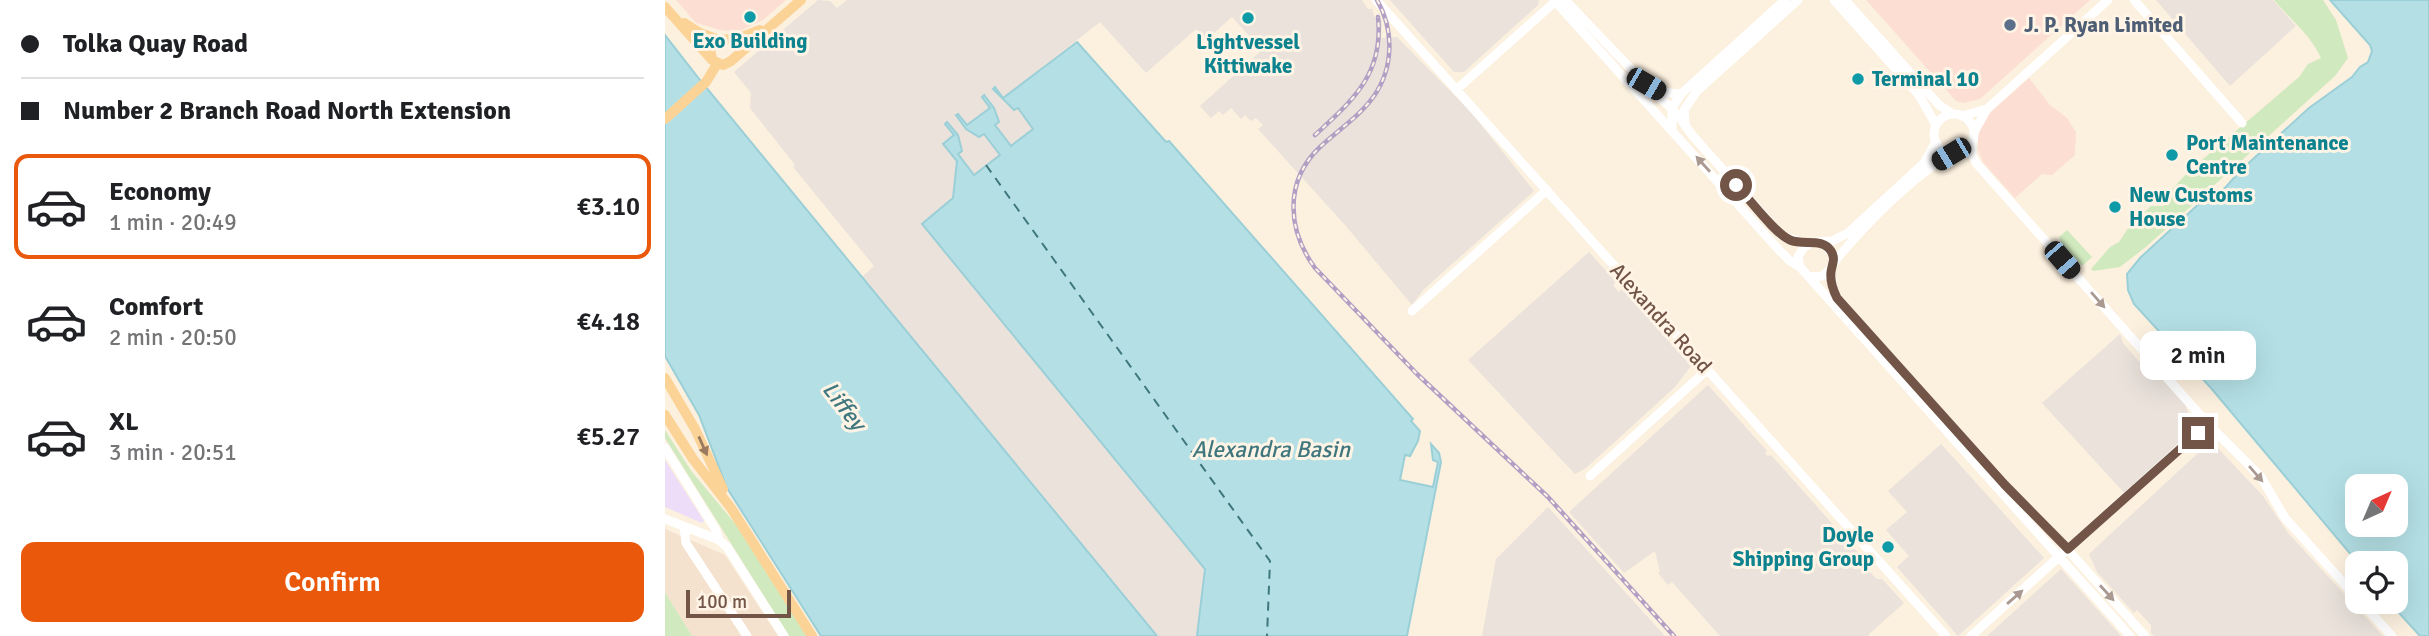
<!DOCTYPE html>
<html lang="en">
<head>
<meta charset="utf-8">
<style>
  body { margin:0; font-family:Signika,sans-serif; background:#f6f6f6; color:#202124; height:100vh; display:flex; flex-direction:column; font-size:26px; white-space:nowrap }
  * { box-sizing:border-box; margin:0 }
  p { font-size:23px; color:#757577 }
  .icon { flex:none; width:38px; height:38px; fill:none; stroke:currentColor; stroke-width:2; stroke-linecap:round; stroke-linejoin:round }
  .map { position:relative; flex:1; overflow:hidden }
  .sheet { display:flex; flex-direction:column; background:#fff; width:665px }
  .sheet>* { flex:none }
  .guide { display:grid; align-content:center; height:154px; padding:0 21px; background:#fff }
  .needle { width:46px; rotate:44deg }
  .tools { position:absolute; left:1680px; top:474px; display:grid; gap:14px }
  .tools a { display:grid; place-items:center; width:63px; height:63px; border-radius:14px; background:#fff; box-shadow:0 7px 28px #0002; font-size:35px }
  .scale { position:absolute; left:21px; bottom:18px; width:105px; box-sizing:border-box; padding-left:7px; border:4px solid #725547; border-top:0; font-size:19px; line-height:24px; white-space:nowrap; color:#725547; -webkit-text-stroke:5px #fff4e5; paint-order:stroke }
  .end { position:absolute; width:32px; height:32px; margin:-16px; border:9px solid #725547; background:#fff; box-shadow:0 0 0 4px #fff }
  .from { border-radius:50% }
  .bubble { position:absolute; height:49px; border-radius:14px; background:#fff; box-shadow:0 7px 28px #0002; font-size:23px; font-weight:600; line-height:49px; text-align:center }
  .car { position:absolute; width:21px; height:42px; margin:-21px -10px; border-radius:9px; box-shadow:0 0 5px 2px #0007; background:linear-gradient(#222 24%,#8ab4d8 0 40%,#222 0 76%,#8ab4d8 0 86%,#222 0) }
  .guide b { display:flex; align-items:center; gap:24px; height:66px; font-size:26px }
  .guide b+b { border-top:2px solid #e0e0e0 }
  .guide i { width:18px; height:18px; background:#202124 }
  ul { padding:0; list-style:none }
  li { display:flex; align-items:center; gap:21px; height:105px; margin:0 14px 10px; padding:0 7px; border:4px solid transparent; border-radius:14px }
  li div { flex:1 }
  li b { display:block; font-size:26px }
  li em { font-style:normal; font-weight:600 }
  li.on { border-color:#ea580c }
  li>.icon { width:63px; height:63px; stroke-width:1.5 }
  .cta { display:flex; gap:14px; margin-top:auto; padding:14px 21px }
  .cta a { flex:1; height:80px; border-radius:14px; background:#ea580c; color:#fff; font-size:28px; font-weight:600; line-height:80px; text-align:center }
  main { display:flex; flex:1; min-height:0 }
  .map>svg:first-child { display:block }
  .residential { fill:#f4e1ce }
  .commercial { fill:#fdded3 }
  .industrial { fill:#eae2db }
  .education { fill:#edddf8 }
  .green { fill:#d1e9be }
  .water { fill:#b4e0e5; stroke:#9bcfd7; stroke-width:2; fill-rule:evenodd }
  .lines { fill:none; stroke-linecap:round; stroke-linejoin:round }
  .ferry { stroke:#3f777f; stroke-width:2; stroke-dasharray:9 7; stroke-linecap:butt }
  .minor { stroke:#fff; stroke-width:9 }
  .major { stroke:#fcd397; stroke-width:10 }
  .rail-casing { stroke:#b29fc4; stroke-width:4.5 }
  .rail { stroke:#fff4e5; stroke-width:2; stroke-dasharray:5; stroke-linecap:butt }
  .oneway { fill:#aa9991 }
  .oneway2 { fill:#9b7b5f }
  .route { stroke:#725547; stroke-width:9 }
  .culture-dot { fill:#0f9aa8; stroke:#fff4e5; stroke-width:2.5 }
  .service-dot { fill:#5c6f8a; stroke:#fff4e5; stroke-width:2.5 }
  .labels { text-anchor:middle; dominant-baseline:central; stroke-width:6; stroke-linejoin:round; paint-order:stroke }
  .service-label { font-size:21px; font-weight:bold; fill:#4e5e75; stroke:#fff4e5; text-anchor:start }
  .culture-label { font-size:21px; font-weight:bold; fill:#0d838f; stroke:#fff4e5; text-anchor:start }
  .street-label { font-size:21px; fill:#725547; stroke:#fff4e5 }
  .water-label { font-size:23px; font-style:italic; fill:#3f777f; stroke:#fff4e5 }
</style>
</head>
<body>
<main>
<section class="sheet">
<div class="guide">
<b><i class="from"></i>Tolka Quay Road</b>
<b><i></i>Number 2 Branch Road North Extension</b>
</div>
<ul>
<li class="on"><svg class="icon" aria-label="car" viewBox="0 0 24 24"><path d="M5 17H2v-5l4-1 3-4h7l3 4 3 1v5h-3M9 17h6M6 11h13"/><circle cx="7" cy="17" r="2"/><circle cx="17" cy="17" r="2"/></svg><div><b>Economy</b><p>1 min · 20:49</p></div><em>€3.10</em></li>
<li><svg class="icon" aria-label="car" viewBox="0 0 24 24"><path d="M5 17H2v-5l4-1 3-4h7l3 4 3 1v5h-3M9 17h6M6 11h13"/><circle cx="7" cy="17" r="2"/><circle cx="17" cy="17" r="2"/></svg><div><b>Comfort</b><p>2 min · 20:50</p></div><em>€4.18</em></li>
<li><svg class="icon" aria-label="car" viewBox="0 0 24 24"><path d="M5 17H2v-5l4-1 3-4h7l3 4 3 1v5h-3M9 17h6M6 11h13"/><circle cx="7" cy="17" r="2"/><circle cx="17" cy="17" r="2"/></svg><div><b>XL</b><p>3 min · 20:51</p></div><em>€5.27</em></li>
</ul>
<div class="cta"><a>Confirm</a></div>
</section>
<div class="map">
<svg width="1764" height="636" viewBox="0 0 1764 636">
  <rect width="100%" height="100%" fill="#fcf0df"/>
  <!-- residential -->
  <path class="residential" d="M 0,529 L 60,555 L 113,636 L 27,636 L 0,592 Z"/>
  <!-- commercial -->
  <path class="commercial" d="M 11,0 L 121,0 L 98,20 L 73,32 L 56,30 L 31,23 Z
    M 1201,0 L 1425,0 L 1315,99 L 1299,103 L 1291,101 Z
    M 1364,78 L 1385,105 L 1402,118 L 1411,132 L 1410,155 L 1387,175 L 1377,174 L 1350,198 L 1318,162 L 1313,150 L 1313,137 L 1318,119 Z"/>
  <!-- industrial -->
  <path class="industrial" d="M 153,0 L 165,1 L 172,8 L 182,0 L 697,0 L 703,9 L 707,9 L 710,18 L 714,17 L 717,20 L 716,38 L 732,37 L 805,111 L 869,191 L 758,290 L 747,305 L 680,225 L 593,129 L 598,125 L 591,118 L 586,121 L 580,115 L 576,119 L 566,108 L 558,115 L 554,111 L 546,118 L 535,106 L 597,50 L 567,17 L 542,39 L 531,29 L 481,73 L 435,22 L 338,98 L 330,88 L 328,89 L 338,101 L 348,110 L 352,108 L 368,129 L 346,147 L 330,125 L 334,122 L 319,96 L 317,97 L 325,108 L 302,126 L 293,114 L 301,129 L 319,134 L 335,155 L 309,175 L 293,154 L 293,135 L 280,123 L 289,135 L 279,144 L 292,161 L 288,198 L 257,224 L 540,569 L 532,636 L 492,636 L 197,277 L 209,266 L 128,167 L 130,165 L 85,108 L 86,93 L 69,72 Z
    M 725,0 L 874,0 L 873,5 L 799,72 L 789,72 Z
    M 1491,0 L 1608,0 L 1631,26 L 1565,86 Z
    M 924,252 L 951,282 L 948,285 L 951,289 L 954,292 L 957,289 L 1026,366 L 1010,387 L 921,468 L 910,474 L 803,360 Z
    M 1455,334 L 1458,343 L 1477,365 L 1485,365 L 1521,406 L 1529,434 L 1462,496 L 1377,403 Z
    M 1043,385 L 1102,451 L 1100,454 L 1103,456 L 1106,455 L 1205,566 L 1204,571 L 1212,579 L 1217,579 L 1239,603 L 1204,634 L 1204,636 L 1055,636 L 1007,582 L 1003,585 L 993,573 L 995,571 L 990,551 L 959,573 L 904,512 Z
    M 1546,441 L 1598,496 L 1623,533 L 1718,636 L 1489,636 L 1486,633 L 1486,625 L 1472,610 L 1469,613 L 1432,572 L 1424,554 Z
    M 1276,444 L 1379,558 L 1293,636 L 1232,567 L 1244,556 L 1221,530 L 1242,512 L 1223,491 Z
    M 883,507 L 1000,636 L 817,636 L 831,559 Z
    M 1396,569 L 1456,636 L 1322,636 Z"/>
  <!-- education -->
  <path class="education" d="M 0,460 L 39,521 L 37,523 L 0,507 Z"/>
  <!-- green -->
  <path class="green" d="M 1609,0 L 1658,0 L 1671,20 L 1683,58 L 1670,76 L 1482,246 L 1455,267 L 1428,271 L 1426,269 L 1445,247 L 1454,242 L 1466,224 L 1486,206 L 1499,206 L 1499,198 L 1524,171 L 1634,77 L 1643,64 L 1656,58 C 1646,35 1625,19 1609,0 Z
    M 1402,230 L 1427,257 L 1417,266 L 1397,244 L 1394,237 Z
    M 0,430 L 27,472 L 78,533 L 144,636 L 124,636 L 0,438 Z
    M 0,592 L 3,597 L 27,636 L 0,636 Z"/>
  <!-- water -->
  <path class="water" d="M 1665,0 L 1764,0 L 1764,636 L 1755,636 L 1724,602 L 1731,602 L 1731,564 L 1693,563 L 1546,388 L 1469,304 L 1463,290 L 1462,274 L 1475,258 L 1539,199 L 1560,188 L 1575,171 L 1644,108 L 1687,77 L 1695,67 L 1703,62 L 1707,51 L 1705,45 ZM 1692,486 L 1731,486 L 1731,525 L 1692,525 Z
    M 0,35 L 35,80 L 492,636 L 156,636 L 62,488 L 34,415 L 0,356 Z
    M 412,42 L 501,142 L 504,141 L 748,419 L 746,421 L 755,431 L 753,441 L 745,456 L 740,455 L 735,480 L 768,487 L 773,462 L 768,460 L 766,444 L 774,453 L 776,462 L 742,636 L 532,636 L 540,569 L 257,224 L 288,198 L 292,161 L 278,144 L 289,135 L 280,124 L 282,122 L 293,135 L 297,151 L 293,154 L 309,175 L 335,155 L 319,134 L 314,137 L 301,129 L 291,115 L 293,114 L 302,125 L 325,108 L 317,97 L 319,95 L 329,108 L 334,122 L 330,125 L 346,146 L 368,129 L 353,108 L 349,110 L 328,89 L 330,87 L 338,98 Z"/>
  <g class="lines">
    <!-- ferry -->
    <path class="ferry" d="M 321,165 L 605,561 L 602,636"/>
    <!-- minor -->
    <path class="minor" d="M 711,0 L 1281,636
      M 889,0 L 1114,250 L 1125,261 L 1135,267
      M 900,0 L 991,95 C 1009,108 1015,118 1027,135 L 1117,236 L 1142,244
      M 1169,0 L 1254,95 L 1271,125
      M 1180,0 L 1274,105 L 1288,114
      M 1469,0 L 1577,123
      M 989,88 L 995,92 L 1016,94
      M 791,90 L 892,0
      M 1322,109 L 1443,0
      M1269 134a20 20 0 1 1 40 0a20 20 0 1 1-40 0Z
      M 1297,116 L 1322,109 L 1309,132
      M 1020,122 L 1019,110 L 1032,91 L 1133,0
      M 1007,129 L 1007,108 L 1016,94 L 1120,0
      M 1271,142 L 1259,163 L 1183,233 L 1167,241 L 1148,242 L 1138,248 L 1133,257 L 1135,267 L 1465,636
      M 1307,143 L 1307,154 L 1311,163 L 1544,425 L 1596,477 L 1620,518 L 1692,598
      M 1169,262 C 1199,226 1245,178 1286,154
      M 1166,270 L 1168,289 L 1172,298 L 1340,485 L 1394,540 L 1480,636
      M 1144,277 L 1158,276 L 1168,266 L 1167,253 L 1157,243
      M 747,311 L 882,190
      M 0,448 L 51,530 L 54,540
      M 925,476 L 1042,370
      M 0,519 L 54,540 L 62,547 L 119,636
      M 19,527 L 21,543 L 82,636
      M 1696,602 L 1727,636
      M 1306,636 L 1524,440 L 1536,432 L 1547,439"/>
    <!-- major -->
    <path class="major" d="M 0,7 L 47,60 L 58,65 L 66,61 L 136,0
      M 19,23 L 35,33 L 54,40
      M 47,60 L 45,48 L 51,41 L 77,37 L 95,30
      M 0,119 L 41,82 L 52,64
      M 0,378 L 30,429 L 58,489
      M 0,415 L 28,459 L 66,508 L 147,636"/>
    <defs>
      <path id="rail" d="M 712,0 C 729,29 729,67 709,96 C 695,116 673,130 655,147 C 619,181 622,230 650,268 L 752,374 L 883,497 L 1009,636
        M 650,135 C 688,100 719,74 713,17"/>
    </defs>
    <!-- rail casing -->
    <use href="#rail" class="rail-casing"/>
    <!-- rail -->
    <use href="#rail" class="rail"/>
  </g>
  <!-- one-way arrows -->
  <defs><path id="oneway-solid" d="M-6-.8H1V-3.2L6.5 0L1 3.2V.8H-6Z" transform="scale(1.75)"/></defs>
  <g class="oneway">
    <use href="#oneway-solid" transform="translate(1038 164) rotate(-132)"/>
    <use href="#oneway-solid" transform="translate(1433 300) rotate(49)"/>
    <use href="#oneway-solid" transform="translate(1591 474) rotate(49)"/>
    <use href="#oneway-solid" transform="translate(1442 593) rotate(48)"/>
    <use href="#oneway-solid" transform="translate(1350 597) rotate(-41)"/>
  </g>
  <use class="oneway2" href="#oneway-solid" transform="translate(38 446) rotate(66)"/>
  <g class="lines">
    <!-- route -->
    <path class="route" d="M 1071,185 C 1084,198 1110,234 1125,240 C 1139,246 1157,237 1166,251 C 1171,259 1167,264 1166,272 C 1165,281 1168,290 1172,298 L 1340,485 L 1403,549 L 1533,433"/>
  </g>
  <!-- markers -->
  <g class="culture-dot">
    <circle cx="85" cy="17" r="7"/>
    <circle cx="583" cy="18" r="7"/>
    <circle cx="1193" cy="79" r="7"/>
    <circle cx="1507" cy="155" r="7"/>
    <circle cx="1450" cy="207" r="7"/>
    <circle cx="1223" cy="547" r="7"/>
  </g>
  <circle class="service-dot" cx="1345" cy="25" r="7"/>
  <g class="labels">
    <!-- service labels -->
    <g class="service-label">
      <text x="1359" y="25">J. P. Ryan Limited</text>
    </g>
    <!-- culture labels -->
    <g class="culture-label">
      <text x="85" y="41" text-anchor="middle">Exo Building</text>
      <text x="583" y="42" text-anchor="middle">Lightvessel<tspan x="583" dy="24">Kittiwake</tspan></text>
      <text x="1207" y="79">Terminal 10</text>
      <text x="1521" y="143">Port Maintenance<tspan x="1521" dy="24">Centre</tspan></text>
      <text x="1464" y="195">New Customs<tspan x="1464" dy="24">House</tspan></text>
      <text x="1209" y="535" text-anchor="end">Doyle<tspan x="1209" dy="24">Shipping Group</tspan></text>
    </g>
    <!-- street labels -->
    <g class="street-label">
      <text transform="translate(996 318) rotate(48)">Alexandra Road</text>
    </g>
    <!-- water labels -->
    <g class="water-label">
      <text transform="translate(179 406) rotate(52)">Liffey</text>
      <text x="606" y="449">Alexandra Basin</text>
    </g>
  </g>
</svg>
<div class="tools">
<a><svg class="needle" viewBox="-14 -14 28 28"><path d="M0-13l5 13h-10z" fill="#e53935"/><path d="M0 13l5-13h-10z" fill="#757577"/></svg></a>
<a><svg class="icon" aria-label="locate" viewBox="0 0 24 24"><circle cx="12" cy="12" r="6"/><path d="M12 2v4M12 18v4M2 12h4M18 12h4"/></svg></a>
</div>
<div class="scale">100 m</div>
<i class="end from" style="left:1071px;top:185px"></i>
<i class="end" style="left:1533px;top:433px"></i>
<div class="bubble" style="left:1475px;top:331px;width:116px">2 min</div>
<i class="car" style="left:981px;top:84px;rotate:120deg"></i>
<i class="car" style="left:1286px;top:154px;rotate:239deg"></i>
<i class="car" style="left:1397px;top:260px;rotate:139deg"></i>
</div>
</main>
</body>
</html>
